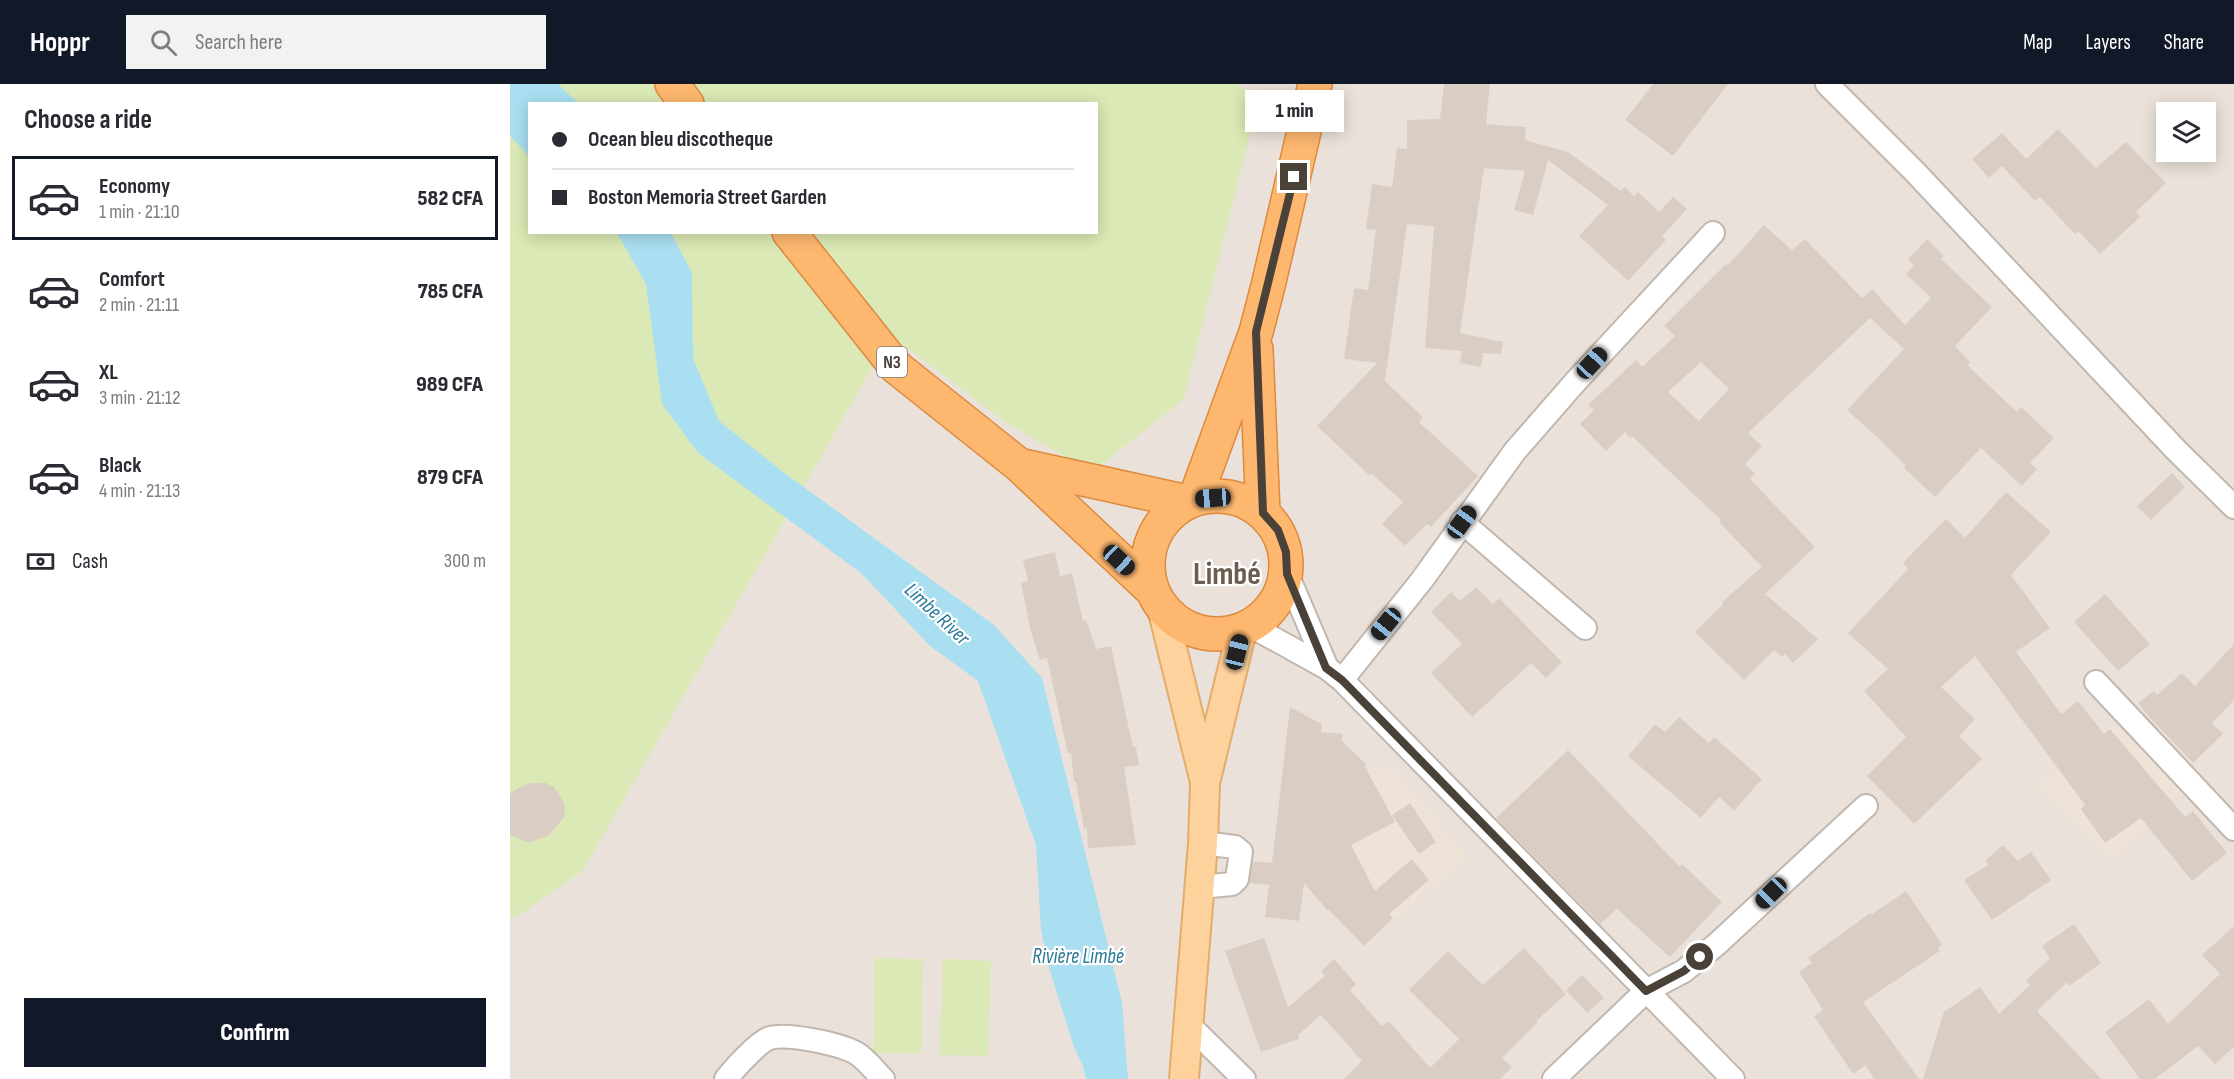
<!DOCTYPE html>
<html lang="en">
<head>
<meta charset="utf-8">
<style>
  body { margin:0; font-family:"Sofia Sans Condensed",sans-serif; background:#f2f2f3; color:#2b2b33; height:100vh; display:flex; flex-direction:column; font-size:22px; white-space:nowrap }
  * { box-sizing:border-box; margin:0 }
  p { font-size:20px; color:#7c7c81 }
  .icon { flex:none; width:33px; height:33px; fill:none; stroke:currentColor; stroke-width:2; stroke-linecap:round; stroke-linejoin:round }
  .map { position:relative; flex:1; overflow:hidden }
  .details { display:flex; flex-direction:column; background:#fff; width:510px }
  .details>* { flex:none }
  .banner { position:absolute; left:18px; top:18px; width:570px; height:132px; border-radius:0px; box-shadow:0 3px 15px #0003; display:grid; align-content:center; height:132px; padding:0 24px; background:#fff }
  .buttons { position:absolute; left:1646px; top:18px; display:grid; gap:12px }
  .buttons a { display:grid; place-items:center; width:60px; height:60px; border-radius:0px; background:#fff; box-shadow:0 3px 15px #0003; font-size:30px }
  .end { position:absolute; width:27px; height:27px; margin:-14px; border:8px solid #4a4139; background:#fff; box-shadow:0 0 0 3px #fff }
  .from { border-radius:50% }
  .bubble { position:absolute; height:42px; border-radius:0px; background:#fff; box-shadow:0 3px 15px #0003; font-size:20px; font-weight:800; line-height:42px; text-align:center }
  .car { position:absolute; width:18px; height:36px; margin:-18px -9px; border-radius:8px; box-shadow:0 0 4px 2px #0007; background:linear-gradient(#222 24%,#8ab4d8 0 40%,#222 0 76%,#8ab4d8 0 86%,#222 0) }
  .banner b { display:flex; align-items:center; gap:21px; height:57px; font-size:22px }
  .banner b+b { border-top:2px solid #e1e1e2 }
  .banner i { width:15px; height:15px; background:#2b2b33 }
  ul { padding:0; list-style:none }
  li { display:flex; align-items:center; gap:18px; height:84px; margin:0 12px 9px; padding:0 12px; border:3px solid transparent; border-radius:0px }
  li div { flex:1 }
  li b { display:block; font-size:22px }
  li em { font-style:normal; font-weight:800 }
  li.active { border-color:#111827 }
  li>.icon { width:54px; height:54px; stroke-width:1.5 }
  h2 { padding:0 24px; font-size:27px; line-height:72px }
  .pay { display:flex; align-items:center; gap:15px; height:66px; padding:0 24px; font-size:22px }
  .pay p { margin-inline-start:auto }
  .primary-button { display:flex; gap:12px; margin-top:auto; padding:12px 24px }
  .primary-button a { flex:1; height:69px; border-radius:0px; background:#111827; color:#fff; font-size:24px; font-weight:800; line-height:69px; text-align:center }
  header { display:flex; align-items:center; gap:36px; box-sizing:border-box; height:84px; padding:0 30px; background:#111827; color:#fff }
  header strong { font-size:28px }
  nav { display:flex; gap:33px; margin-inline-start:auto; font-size:21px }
  .search { width:420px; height:54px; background:#f2f2f3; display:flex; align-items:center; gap:15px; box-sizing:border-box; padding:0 21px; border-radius:0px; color:#7c7c81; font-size:22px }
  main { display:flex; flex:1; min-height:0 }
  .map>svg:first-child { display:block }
  .residential { fill:#eae2da; fill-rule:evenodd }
  .education { fill:#eee3d6 }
  .green { fill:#dae9b5 }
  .water { fill:#a9dff1 }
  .building { fill:#dacec4; fill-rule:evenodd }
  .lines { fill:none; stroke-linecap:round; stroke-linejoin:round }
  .minor-casing { stroke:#c1b7ae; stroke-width:26 }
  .major-casing { stroke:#e4ac6b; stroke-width:32 }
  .highway-casing { stroke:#de893d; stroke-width:36 }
  .minor { stroke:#fff; stroke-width:22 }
  .major { stroke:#fed29c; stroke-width:28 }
  .highway { stroke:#fdb76f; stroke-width:33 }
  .route { stroke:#4a4139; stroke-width:8 }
  .labels { text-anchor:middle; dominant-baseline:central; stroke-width:4.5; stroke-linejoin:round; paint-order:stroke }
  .shield { fill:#fff; stroke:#807a74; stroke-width:1.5 }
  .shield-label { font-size:18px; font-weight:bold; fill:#4a4139 }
  .water-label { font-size:21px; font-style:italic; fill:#2a7a97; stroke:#fff }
  .town-label { font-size:32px; font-weight:bold; fill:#6d5d50; stroke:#fff }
</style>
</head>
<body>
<header>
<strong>Hoppr</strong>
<div class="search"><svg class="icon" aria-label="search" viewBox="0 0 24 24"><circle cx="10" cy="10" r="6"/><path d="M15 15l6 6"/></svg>Search here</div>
<nav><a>Map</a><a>Layers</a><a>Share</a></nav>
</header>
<main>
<section class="details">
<h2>Choose a ride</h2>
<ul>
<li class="active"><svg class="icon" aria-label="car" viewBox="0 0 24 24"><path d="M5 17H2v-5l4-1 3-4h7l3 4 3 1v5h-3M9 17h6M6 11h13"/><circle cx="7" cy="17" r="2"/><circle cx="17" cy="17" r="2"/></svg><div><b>Economy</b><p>1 min · 21:10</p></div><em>582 CFA</em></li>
<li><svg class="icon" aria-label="car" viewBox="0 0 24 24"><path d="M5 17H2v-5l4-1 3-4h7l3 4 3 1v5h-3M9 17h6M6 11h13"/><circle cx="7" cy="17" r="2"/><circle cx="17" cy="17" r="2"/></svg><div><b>Comfort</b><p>2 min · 21:11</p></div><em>785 CFA</em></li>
<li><svg class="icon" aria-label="car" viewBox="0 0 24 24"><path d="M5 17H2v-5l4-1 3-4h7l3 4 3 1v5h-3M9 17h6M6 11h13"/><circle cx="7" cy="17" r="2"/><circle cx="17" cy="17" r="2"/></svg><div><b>XL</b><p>3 min · 21:12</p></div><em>989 CFA</em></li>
<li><svg class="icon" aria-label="car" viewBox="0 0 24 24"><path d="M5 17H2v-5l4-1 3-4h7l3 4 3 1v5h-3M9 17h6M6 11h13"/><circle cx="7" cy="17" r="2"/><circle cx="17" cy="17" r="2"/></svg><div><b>Black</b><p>4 min · 21:13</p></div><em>879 CFA</em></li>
</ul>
<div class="pay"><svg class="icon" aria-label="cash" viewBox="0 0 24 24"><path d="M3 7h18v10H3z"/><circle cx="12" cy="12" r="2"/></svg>Cash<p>300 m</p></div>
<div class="primary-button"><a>Confirm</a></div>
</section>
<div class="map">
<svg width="1724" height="995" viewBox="0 0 1724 995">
  <rect width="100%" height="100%" fill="#f6f1ec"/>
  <!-- residential -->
  <path class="residential" d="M 164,0 L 1724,0 L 1724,995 L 0,995 L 0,832 L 8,831 L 73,787 L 284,149 L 586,148 L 586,20 ZM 1656,28 L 1695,28 L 1695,68 L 1656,68 Z"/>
  <!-- education -->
  <path class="education" d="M 1604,638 L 1672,708 L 1604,775 L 1529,700 Z
    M 880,681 L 957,772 L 887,835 L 860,807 L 805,727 Z"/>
  <!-- green -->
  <path class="green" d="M 0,0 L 164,0 L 180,19 L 20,20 L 20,148 L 284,149 L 375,261 L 73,787 L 8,832 L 0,832 Z
    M 173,0 L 727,0 L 749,15 L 674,315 L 582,388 L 497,339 L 389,258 L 298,149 L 586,148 L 586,20 L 190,20 Z
    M 365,874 L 413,875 L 411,970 L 363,969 Z
    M 433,875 L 481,877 L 478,972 L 430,971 Z"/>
  <!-- water -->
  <path class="water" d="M 0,0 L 48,0 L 68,19 L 20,20 L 19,72 L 0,52 Z
    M 107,149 L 161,149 L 182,189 L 183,274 L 209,337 L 273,388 L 484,541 L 532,594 L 612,918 L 618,995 L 576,995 L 573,982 L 564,963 L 539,884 L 531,846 L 526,761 L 468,597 L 420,562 L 351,489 L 188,369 L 152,320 L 136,200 Z"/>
  <!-- building -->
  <path class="building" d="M 934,0 L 980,0 L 976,40 L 1016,43 L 1015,56 L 1058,68 L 1111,107 L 1115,103 L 1124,112 L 1128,108 L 1149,128 L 1163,113 L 1177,125 L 1152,152 L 1156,156 L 1118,197 L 1069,152 L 1098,121 L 1038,76 L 1023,131 L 1004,126 L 1015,87 L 974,84 L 950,249 L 993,258 L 991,270 L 973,269 L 971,283 L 950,279 L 952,267 L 915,264 L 924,142 L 897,140 L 875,297 L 913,333 L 909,338 L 968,392 L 921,443 L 917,440 L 895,462 L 872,440 L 893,418 L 861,389 L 859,391 L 807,342 L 867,279 L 834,275 L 844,204 L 858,206 L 866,146 L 856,145 L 862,100 L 882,103 L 887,64 L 897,65 L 897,36 L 930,35 Z
    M 1143,0 L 1218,0 L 1163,72 L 1115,36 Z
    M 1548,45 L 1586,84 L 1616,58 L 1656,99 L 1626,128 L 1630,133 L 1590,170 L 1568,147 L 1565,150 L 1530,113 L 1525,117 L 1492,82 L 1479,94 L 1462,75 L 1492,49 L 1516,75 Z
    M 1254,141 L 1282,166 L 1295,155 L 1352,214 L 1362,205 L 1395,241 L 1421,214 L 1396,190 L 1404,181 L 1398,175 L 1417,155 L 1434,172 L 1431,175 L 1482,223 L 1445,262 L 1460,278 L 1457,281 L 1507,328 L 1511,323 L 1544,354 L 1520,379 L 1527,385 L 1512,402 L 1471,364 L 1425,413 L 1394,384 L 1396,382 L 1368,354 L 1337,326 L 1394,265 L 1360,234 L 1238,349 L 1252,362 L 1235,380 L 1245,389 L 1240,395 L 1305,463 L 1255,510 L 1308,555 L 1283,579 L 1275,570 L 1272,573 L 1264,566 L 1234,596 L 1185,548 L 1213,520 L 1212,518 L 1252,483 L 1209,438 L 1211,436 L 1122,352 L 1120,354 L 1115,348 L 1096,367 L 1070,340 L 1084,326 L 1078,321 L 1126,276 L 1132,283 L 1165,252 L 1154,242 L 1216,180 L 1218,181 ZM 1191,278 L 1219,305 L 1189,337 L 1158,308 Z
    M 1662,389 L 1675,403 L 1641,436 L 1627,422 Z
    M 1496,408 L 1541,448 L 1501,491 L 1540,544 L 1506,568 L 1551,630 L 1568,617 L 1594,650 L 1600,645 L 1675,733 L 1683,727 L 1717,769 L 1682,797 L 1631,734 L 1595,759 L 1571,725 L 1575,721 L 1465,572 L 1431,603 L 1465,635 L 1449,652 L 1472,675 L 1404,740 L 1357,692 L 1396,653 L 1354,607 L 1378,585 L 1338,549 L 1398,485 L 1393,479 L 1436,435 L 1455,454 Z
    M 545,468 L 550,492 L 562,489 L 573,537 L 576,536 L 586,565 L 601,562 L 623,663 L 626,663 L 629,681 L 614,683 L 626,761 L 578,764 L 577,744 L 574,745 L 566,698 L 564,698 L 561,669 L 558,670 L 537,574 L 530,576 L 521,548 L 511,499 L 518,497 L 513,476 Z
    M 966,503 L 983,520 L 989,514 L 1052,578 L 1036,594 L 1021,579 L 962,633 L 921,589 L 952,560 L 921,528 L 941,508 L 950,517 Z
    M 1595,510 L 1640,560 L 1608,587 L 1564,538 Z
    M 1724,560 L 1724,616 L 1702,639 L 1713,650 L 1683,679 L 1640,634 L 1628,619 L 1644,607 L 1647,611 L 1672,589 L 1685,602 Z
    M 780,623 L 812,640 L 811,648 L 833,650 L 832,657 L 857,681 L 855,683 L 885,738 L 841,761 L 865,807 L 902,775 L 919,796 L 879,830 L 883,834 L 854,862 L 819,826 L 818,827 L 794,799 L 789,837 L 755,833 L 759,801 L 739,799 L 743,777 L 762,779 Z
    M 1169,633 L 1199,659 L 1204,653 L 1252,695 L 1224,727 L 1209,713 L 1191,734 L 1118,672 L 1145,640 L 1155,648 Z
    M 1058,666 L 1170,783 L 1172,780 L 1212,818 L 1160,873 L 1107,825 L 1090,840 L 986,734 Z
    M 20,699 L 36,699 L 44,703 L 54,719 L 55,732 L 39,751 L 19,759 L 0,751 L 0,710 L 8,704 Z
    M 900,719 L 926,758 L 909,770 L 882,731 Z
    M 1493,761 L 1508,777 L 1521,768 L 1541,796 L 1482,836 L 1454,796 L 1479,780 L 1475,777 Z
    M 1396,807 L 1432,860 L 1428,864 L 1430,867 L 1353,918 L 1409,995 L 1364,995 L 1356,981 L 1343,990 L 1304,932 L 1313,926 L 1289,888 L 1302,879 L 1298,874 L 1360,829 L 1361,831 Z
    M 1564,840 L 1591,879 L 1559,902 L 1557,898 L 1527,927 L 1591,995 L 1413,995 L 1434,928 L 1470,903 L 1489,930 L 1520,901 L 1516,897 L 1540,874 L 1532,862 Z
    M 1724,842 L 1724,963 L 1705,980 L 1688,962 L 1645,995 L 1630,995 L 1595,948 L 1639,915 L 1658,940 L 1710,890 L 1692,871 Z
    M 754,854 L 778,923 L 815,892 L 811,887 L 824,875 L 846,900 L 840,906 L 872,942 L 879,937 L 920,984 L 949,955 L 899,906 L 938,867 L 973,901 L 1014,864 L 1056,910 L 1026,937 L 1028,938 L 992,974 L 1002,983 L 990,995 L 834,995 L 852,977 L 811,931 L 788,951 L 789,955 L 751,968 L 715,867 Z
    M 1072,891 L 1094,914 L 1077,929 L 1056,906 Z"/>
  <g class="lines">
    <defs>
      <path id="minor" d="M 1317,0 L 1406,89 L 1666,366 L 1724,423
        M 952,438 L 1075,544
        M 777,490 L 817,584
        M 741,542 L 817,584 L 832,596 L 1223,995
        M 832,596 L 912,496 L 1005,367 L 1067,296 L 1203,149
        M 1586,598 L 1724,745
        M 690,803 L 722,800 L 727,795 L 731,768 L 725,763 L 693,759
        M 679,941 L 734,995
        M 216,995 C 223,986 249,957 260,954 C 278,949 330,960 346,969 C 356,975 365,987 373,995
        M 1044,995 L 1136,907 L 1174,887 L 1207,860 L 1356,722"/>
      <path id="major" d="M 652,524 L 694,694
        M 674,995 L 693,759 L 695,699 L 732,546"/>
      <path id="highway" d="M 162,0 L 177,20
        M 279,148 L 386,283 L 509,381 L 643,507
        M 746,265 L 753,429
        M 509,381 L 678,418
        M638 481a69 69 0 1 1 138 0a69 69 0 1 1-138 0Z
        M 685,415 L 746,248 L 758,202 L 805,0"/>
    </defs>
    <!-- minor casing -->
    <use href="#minor" class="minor-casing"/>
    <!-- major casing -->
    <use href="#major" class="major-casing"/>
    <!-- highway casing -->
    <use href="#highway" class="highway-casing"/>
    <!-- minor -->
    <use href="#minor" class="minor"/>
    <!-- major -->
    <use href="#major" class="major"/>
    <!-- highway -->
    <use href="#highway" class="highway"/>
  </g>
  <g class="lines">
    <!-- route -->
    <path class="route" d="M 784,93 L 746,248 L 753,429 L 768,446 L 776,468 L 777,490 L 816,584 L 832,596 L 1136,907 L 1174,887 L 1190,873"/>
  </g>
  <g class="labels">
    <!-- shield labels -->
    <rect class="shield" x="367" y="263" width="30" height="30" rx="4.5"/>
    <g class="shield-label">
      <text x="382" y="278">N3</text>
    </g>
    <!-- water labels -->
    <g class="water-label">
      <text transform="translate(427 530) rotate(43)">Limbe River</text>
      <text x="568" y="872">Rivière Limbé</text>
    </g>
    <!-- town labels -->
    <g class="town-label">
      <text x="717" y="490">Limbé</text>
    </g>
  </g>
</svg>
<div class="buttons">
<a><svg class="icon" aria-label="layers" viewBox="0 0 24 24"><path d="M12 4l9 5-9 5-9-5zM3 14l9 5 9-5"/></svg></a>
</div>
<i class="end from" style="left:1190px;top:873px"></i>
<i class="end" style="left:784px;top:93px"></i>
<div class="bubble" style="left:735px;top:6px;width:99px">1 min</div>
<i class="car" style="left:1082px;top:279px;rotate:43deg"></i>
<i class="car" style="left:703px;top:414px;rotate:266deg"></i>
<i class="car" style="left:952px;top:438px;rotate:36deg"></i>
<i class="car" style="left:609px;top:476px;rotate:133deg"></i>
<i class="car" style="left:876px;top:540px;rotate:219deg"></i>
<i class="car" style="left:727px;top:568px;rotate:14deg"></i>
<i class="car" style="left:1261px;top:809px;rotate:225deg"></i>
<div class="banner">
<b><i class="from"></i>Ocean bleu discotheque</b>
<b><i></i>Boston Memoria Street Garden</b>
</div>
</div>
</main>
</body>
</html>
